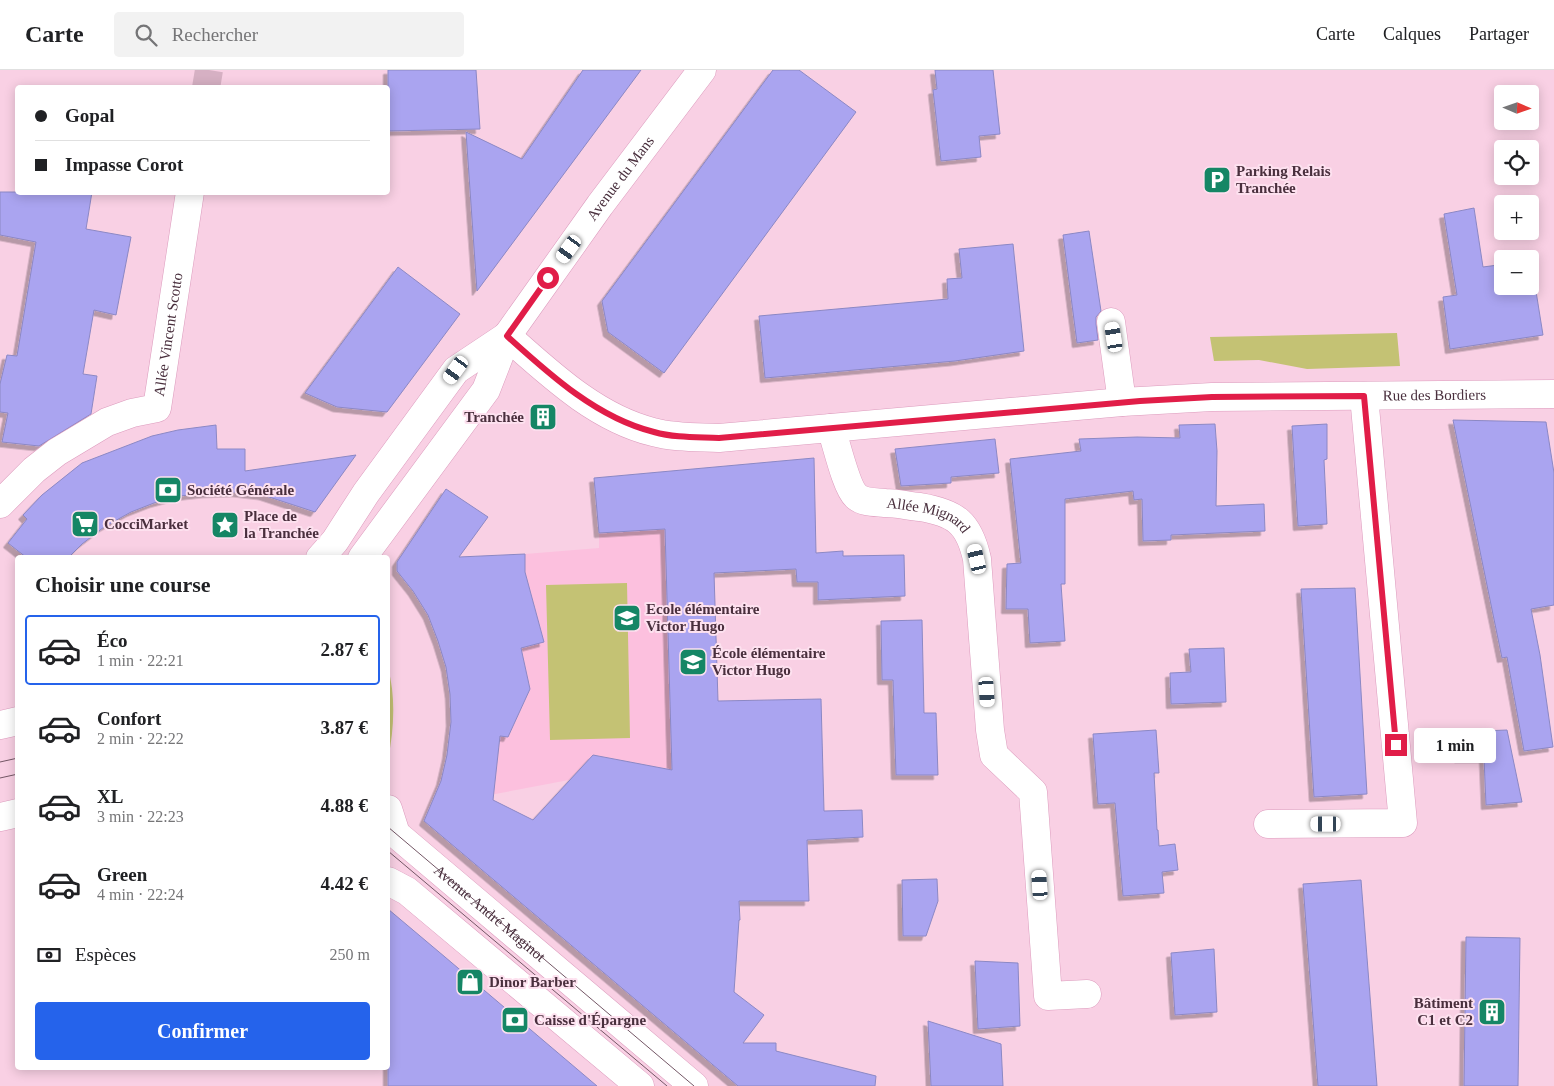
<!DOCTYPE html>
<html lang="fr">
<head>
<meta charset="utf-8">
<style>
  body { margin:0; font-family:"Times New Roman",serif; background:#f2f2f2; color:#202124; height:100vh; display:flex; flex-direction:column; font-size:19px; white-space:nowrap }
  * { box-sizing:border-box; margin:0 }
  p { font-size:16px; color:#757577 }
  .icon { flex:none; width:28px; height:28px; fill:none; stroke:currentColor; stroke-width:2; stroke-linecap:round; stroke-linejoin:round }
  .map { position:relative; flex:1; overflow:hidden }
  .panel { position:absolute; left:15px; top:485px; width:375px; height:515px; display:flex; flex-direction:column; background:#fff; border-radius:5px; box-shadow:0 2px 12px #0003 }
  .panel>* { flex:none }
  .top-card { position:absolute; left:15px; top:15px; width:375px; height:110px; border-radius:5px; box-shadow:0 2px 12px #0003; display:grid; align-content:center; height:110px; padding:0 20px; background:#fff }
  .needle { width:32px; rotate:92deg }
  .controls { position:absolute; left:1494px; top:15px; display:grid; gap:10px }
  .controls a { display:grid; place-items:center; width:45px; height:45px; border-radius:5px; background:#fff; box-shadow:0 2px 12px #0003; font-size:25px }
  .end { position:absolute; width:22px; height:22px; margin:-11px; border:6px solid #e11d48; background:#fff; box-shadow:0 0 0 2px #fff }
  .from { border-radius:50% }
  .bubble { position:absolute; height:35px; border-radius:5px; background:#fff; box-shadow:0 2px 12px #0003; font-size:16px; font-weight:700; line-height:35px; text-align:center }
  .car { position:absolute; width:15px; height:30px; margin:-15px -8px; border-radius:6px; box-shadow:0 0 4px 1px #0007; background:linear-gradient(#fff 24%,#345 0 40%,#fff 0 76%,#345 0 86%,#fff 0) }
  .top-card b { display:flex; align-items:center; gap:18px; height:48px; font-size:19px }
  .top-card b+b { border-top:1px solid #e0e0e0 }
  .top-card i { width:12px; height:12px; background:#202124 }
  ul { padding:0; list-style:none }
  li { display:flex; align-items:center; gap:15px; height:70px; margin:0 10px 8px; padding:0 10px; border:2px solid transparent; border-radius:5px }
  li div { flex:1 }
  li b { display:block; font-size:19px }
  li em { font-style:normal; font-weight:700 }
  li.on { border-color:#2563eb }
  li>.icon { width:45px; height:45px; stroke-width:1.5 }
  h2 { padding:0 20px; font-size:22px; line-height:60px }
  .pay { display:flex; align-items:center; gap:12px; height:55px; padding:0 20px; font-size:19px }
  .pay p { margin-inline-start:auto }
  .button { display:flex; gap:10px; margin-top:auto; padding:10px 20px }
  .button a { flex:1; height:58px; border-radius:5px; background:#2563eb; color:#fff; font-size:20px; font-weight:700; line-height:58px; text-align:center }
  header { display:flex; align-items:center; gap:30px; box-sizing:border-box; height:70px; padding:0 25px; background:#fff; border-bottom:1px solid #e0e0e0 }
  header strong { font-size:24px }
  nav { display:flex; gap:28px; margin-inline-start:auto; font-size:18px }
  .search { width:350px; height:45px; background:#f2f2f2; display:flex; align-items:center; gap:12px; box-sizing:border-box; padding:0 18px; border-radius:5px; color:#757577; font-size:19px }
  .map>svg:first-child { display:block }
  .built { fill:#fcc0de }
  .green { fill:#c4c274 }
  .building { fill:#aaa4f0; stroke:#8c88c4; filter:url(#shadow) }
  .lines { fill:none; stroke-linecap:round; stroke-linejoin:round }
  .minor-tunnel { stroke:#d6b0c3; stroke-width:28; stroke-dasharray:28 14; stroke-linecap:butt }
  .minor-casing { stroke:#dc9bbd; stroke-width:29 }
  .major-casing { stroke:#dc9bbd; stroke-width:29 }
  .minor { stroke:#fff; stroke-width:28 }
  .major { stroke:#fff; stroke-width:28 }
  .tram { stroke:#745766; stroke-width:1 }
  .route { stroke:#e11d48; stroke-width:6 }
  .labels { text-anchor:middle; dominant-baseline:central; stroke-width:4; stroke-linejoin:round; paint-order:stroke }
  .poi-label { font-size:15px; font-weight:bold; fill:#492f3d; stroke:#fde1ef; text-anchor:start }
  .street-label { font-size:15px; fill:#492f3d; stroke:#fde1ef }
</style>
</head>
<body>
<header>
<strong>Carte</strong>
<div class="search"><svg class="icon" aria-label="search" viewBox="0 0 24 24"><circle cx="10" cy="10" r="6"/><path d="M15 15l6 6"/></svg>Rechercher</div>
<nav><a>Carte</a><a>Calques</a><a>Partager</a></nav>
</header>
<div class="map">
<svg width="1554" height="1016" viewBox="0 0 1554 1016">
  <defs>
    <filter id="shadow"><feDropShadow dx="-4.5" dy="4.5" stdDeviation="0" flood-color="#0004"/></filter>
  </defs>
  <rect width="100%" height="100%" fill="#f9d0e4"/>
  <!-- built -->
  <path class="built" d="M 594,408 L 713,447 L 720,711 L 593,685 L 569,710 L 490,725 L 500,666 L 508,667 L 530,619 L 521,578 L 544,571 L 531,524 L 524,512 L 525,484 L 599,478 L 599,463 Z"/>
  <!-- green -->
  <path class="green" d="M 1397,263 L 1400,296 L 1307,299 L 1259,290 L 1214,291 L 1210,267 Z
    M 627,513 L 630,668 L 550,670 L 546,515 Z
    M 388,598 C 396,627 394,660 388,689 Z"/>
  <!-- building -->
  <path class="building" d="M 388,0 L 476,0 L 480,59 L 388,61 Z
    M 583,0 L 641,0 L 477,221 L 466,62 L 522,89 Z
    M 773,0 L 799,0 L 856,42 L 664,303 L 608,262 L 602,231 Z
    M 935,0 L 993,0 L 1000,64 L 979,66 L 981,87 L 941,91 L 933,20 L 937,19 Z
    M 0,122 L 92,122 L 86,159 L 131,167 L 116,245 L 94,240 L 83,304 L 97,306 L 91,344 L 39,376 L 2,372 L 8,343 L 0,342 L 0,314 L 7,285 L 17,286 L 36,172 L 0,165 Z
    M 1474,138 L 1483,197 L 1498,195 L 1502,220 L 1535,215 L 1543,265 L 1450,279 L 1443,227 L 1457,225 L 1444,144 Z
    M 1089,161 L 1101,241 L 1096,247 L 1096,254 L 1098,270 L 1077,273 L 1063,165 Z
    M 1013,174 L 1024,281 L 955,291 L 765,308 L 759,246 L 948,229 L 947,209 L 962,208 L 959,179 Z
    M 398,197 L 460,244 L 387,342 L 337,337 L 305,323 Z
    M 1453,350 L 1546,352 L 1554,403 L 1554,535 L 1531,539 L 1540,585 L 1553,677 L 1524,681 L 1507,587 L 1502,588 Z
    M 1215,354 L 1217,381 L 1216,436 L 1264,434 L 1265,461 L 1171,465 L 1171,470 L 1143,471 L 1142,429 L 1134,430 L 1133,421 L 1065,429 L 1065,514 L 1061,514 L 1065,571 L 1030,573 L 1028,539 L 1006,539 L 1007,494 L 1021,493 L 1010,389 L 1081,381 L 1079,369 L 1137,367 L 1180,368 L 1179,355 Z
    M 1327,354 L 1327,389 L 1324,390 L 1327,454 L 1298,456 L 1292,356 Z
    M 216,355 L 217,379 L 245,379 L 245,401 L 356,385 L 315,442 L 263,425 L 237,422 L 207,423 L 180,426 L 154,433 L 131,442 L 104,457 L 82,474 L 68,488 L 27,488 L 8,473 L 27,449 L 23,445 L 42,425 L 82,393 L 152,366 L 178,360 Z
    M 995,369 L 999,403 L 951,407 L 951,413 L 901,416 L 895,379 Z
    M 814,388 L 816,483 L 843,481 L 843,486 L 904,485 L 905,526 L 818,530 L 818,512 L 797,512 L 796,499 L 714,503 L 718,631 L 821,629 L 824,741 L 862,740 L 863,767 L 807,770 L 809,831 L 739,831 L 740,850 L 739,850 L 734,922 L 764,945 L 743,973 L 776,973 L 776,981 L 876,1006 L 875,1016 L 738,1016 L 424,751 L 441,711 L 447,685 L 451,652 L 450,624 L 446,597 L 438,571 L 428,545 L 413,521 L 397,501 L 397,492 L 446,419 L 488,447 L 459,487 L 525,484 L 525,502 L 544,572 L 521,578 L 530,619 L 508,667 L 500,666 L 493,730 L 533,750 L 593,685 L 672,700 L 665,459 L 599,463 L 594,408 Z
    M 1355,518 L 1367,724 L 1314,727 L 1301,519 Z
    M 922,550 L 924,643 L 936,643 L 938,705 L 896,705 L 893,610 L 882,610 L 881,551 Z
    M 1224,578 L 1226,632 L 1171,634 L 1170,603 L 1191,602 L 1189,579 Z
    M 1156,660 L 1159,703 L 1154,703 L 1157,760 L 1158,760 L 1159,776 L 1175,774 L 1178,800 L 1162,802 L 1164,823 L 1123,826 L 1115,733 L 1098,734 L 1093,664 Z
    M 1507,660 L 1522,732 L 1486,735 L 1484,688 L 1459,688 L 1458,662 Z
    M 937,809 L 938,831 L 926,866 L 903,866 L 902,810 Z
    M 1361,810 L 1377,1016 L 1318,1016 L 1303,814 Z
    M 388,839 L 445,887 L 597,1016 L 388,1016 Z
    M 1466,867 L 1520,868 L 1518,1016 L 1464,1016 Z
    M 1214,879 L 1217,942 L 1175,945 L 1171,883 Z
    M 975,891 L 1018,893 L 1020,956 L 978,959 Z
    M 928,951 L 1001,974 L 1003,1016 L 931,1016 Z"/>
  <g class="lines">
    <!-- minor-tunnel -->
    <path class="minor-tunnel" d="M 206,18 L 209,0"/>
    <defs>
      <g id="minor">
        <path d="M 1111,252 L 1122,332"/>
        <path id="s1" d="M 507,266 C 550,304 596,348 653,362 C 675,368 697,367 719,368 L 1122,332 L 1212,327 L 1554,324"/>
        <path id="s2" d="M 831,358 C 836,372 846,417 856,426 C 863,433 876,432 885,433 C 897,433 908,436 920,437 C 956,443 969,453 977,489 L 990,660 L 994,685 L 1033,722 L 1048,926 L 1087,924"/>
        <path id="s3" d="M 0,434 L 34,400 L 57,382 L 107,352 L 132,343 L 157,338 L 190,122"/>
        <path d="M 1268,754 L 1403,753 L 1364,326"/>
      </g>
      <g id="major">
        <path d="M 320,488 L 335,471 L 366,423 L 456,300 L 507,266"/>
        <path id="s4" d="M 362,488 L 486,320 L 507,266 L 600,135 L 702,0"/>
        <path d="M 0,655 L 18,651"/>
        <path id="s5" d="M 388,739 L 396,764 L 694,1016"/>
        <path d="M 0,747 L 18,743"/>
        <path d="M 388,811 L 407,821 L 640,1016"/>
      </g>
    </defs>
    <!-- minor casing -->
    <use href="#minor" class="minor-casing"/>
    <!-- major casing -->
    <use href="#major" class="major-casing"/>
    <!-- minor -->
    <use href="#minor" class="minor"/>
    <!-- major -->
    <use href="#major" class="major"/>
    <!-- tram -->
    <path class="tram" d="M 0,692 L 18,688
      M 0,708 L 18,704
      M 388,757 L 694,1016
      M 388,781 L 667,1016"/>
  </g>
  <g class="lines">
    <!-- route -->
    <path class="route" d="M 548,208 L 507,266 C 549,304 597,348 654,362 C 675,368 697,367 719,368 L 1140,331 L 1212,327 L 1364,326 L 1396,675"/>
  </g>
  <!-- icons -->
  <defs>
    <symbol id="parking-square" viewBox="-11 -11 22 22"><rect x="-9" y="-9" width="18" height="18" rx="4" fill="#158665" stroke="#fde1ef"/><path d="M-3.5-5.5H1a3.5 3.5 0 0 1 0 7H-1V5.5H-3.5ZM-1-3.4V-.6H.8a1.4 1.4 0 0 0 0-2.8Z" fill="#fff"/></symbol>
    <symbol id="building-square" viewBox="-11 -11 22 22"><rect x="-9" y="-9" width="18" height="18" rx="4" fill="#158665" stroke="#fde1ef"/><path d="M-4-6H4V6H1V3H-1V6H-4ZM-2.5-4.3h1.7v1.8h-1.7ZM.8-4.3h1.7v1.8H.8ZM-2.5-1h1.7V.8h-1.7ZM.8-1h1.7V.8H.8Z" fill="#fff"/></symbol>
    <symbol id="bank-square" viewBox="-11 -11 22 22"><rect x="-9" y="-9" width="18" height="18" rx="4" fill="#158665" stroke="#fde1ef"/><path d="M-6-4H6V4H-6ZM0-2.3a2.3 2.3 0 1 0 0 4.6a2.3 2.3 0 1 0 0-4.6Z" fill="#fff"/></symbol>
    <symbol id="supermarket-square" viewBox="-11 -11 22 22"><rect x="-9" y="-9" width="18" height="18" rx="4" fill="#158665" stroke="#fde1ef"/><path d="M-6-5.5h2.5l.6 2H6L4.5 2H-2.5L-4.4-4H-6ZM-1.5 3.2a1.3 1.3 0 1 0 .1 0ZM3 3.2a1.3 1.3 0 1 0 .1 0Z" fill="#fff"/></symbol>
    <symbol id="sight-square" viewBox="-11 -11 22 22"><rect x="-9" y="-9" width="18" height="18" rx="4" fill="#158665" stroke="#fde1ef"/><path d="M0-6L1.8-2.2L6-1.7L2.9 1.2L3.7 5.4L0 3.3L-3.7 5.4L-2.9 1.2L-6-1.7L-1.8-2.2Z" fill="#fff"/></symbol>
    <symbol id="school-square" viewBox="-11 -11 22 22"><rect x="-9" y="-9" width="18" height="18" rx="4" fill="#158665" stroke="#fde1ef"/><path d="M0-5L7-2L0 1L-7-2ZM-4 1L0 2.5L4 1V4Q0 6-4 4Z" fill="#fff"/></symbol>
    <symbol id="shop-square" viewBox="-11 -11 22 22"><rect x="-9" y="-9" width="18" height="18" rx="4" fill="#158665" stroke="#fde1ef"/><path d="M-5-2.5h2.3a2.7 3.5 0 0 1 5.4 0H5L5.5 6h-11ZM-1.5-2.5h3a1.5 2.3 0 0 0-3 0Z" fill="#fff"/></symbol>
  </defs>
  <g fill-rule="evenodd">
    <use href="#parking-square" x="1201" y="94" width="32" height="32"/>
    <use href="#building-square" x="527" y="331" width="32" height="32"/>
    <use href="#bank-square" x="152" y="404" width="32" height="32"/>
    <use href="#supermarket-square" x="69" y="438" width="32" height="32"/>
    <use href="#sight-square" x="209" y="439" width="32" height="32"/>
    <use href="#school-square" x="611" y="532" width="32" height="32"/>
    <use href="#school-square" x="677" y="576" width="32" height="32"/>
    <use href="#shop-square" x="454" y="896" width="32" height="32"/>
    <use href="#building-square" x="1476" y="926" width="32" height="32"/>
    <use href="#bank-square" x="499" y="934" width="32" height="32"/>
  </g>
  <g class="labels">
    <!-- poi labels -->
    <g class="poi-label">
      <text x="1236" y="101">Parking Relais<tspan x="1236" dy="17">Tranchée</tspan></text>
      <text x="524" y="347" text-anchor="end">Tranchée</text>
      <text x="187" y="420">Société Générale</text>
      <text x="244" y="446">Place de<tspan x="244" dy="17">la Tranchée</tspan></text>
      <text x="104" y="454">CocciMarket</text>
      <text x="646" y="539">Ecole élémentaire<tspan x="646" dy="17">Victor Hugo</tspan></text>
      <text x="712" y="583">École élémentaire<tspan x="712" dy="17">Victor Hugo</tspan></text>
      <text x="489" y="912">Dinor Barber</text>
      <text x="1473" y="933" text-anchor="end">Bâtiment<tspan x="1473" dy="17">C1 et C2</tspan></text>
      <text x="534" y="950">Caisse d'Épargne</text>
    </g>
    <!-- street labels -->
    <g class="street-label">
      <text stroke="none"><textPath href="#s4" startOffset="461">Avenue du Mans</textPath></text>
      <text stroke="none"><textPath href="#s3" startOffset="262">Allée Vincent Scotto</textPath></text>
      <text stroke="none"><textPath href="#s1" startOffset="960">Rue des Bordiers</textPath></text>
      <text stroke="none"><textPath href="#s2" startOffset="149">Allée Mignard</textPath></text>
      <text stroke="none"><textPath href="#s5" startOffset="149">Avenue André Maginot</textPath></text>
    </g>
  </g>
</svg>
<div class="controls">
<a><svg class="needle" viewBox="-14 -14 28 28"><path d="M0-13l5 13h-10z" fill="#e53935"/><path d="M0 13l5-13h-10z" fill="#757577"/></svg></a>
<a><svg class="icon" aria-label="locate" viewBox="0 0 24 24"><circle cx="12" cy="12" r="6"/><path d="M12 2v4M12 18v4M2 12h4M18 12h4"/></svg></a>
<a>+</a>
<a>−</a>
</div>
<i class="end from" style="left:548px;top:208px"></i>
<i class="end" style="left:1396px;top:675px"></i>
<div class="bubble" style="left:1414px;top:658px;width:82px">1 min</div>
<i class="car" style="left:569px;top:179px;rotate:216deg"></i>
<i class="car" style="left:1114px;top:267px;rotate:351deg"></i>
<i class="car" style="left:456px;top:300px;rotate:216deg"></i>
<i class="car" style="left:977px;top:489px;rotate:347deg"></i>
<i class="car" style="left:987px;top:622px;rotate:176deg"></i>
<i class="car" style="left:1326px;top:754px;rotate:270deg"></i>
<i class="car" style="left:1040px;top:815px;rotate:356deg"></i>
<div class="top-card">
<b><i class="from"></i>Gopal</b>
<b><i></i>Impasse Corot</b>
</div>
<section class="panel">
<h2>Choisir une course</h2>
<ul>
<li class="on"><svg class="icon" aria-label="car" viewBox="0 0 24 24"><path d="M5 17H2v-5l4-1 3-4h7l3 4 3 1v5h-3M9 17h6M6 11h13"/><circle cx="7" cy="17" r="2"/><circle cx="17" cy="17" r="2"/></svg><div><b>Éco</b><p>1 min · 22:21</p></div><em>2.87 €</em></li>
<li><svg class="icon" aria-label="car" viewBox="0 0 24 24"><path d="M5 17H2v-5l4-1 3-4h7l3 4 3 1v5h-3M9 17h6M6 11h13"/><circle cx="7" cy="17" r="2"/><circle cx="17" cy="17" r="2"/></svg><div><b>Confort</b><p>2 min · 22:22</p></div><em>3.87 €</em></li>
<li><svg class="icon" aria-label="car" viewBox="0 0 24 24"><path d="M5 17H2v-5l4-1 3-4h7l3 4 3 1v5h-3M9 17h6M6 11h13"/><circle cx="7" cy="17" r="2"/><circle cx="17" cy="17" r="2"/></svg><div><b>XL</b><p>3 min · 22:23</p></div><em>4.88 €</em></li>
<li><svg class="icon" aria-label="car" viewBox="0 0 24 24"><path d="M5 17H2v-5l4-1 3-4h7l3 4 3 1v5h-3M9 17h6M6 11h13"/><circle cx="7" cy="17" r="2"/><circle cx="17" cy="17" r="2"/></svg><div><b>Green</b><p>4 min · 22:24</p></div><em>4.42 €</em></li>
</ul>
<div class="pay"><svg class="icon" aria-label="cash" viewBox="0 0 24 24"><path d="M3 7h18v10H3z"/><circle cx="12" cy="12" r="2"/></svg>Espèces<p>250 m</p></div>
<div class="button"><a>Confirmer</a></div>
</section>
</div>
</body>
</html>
